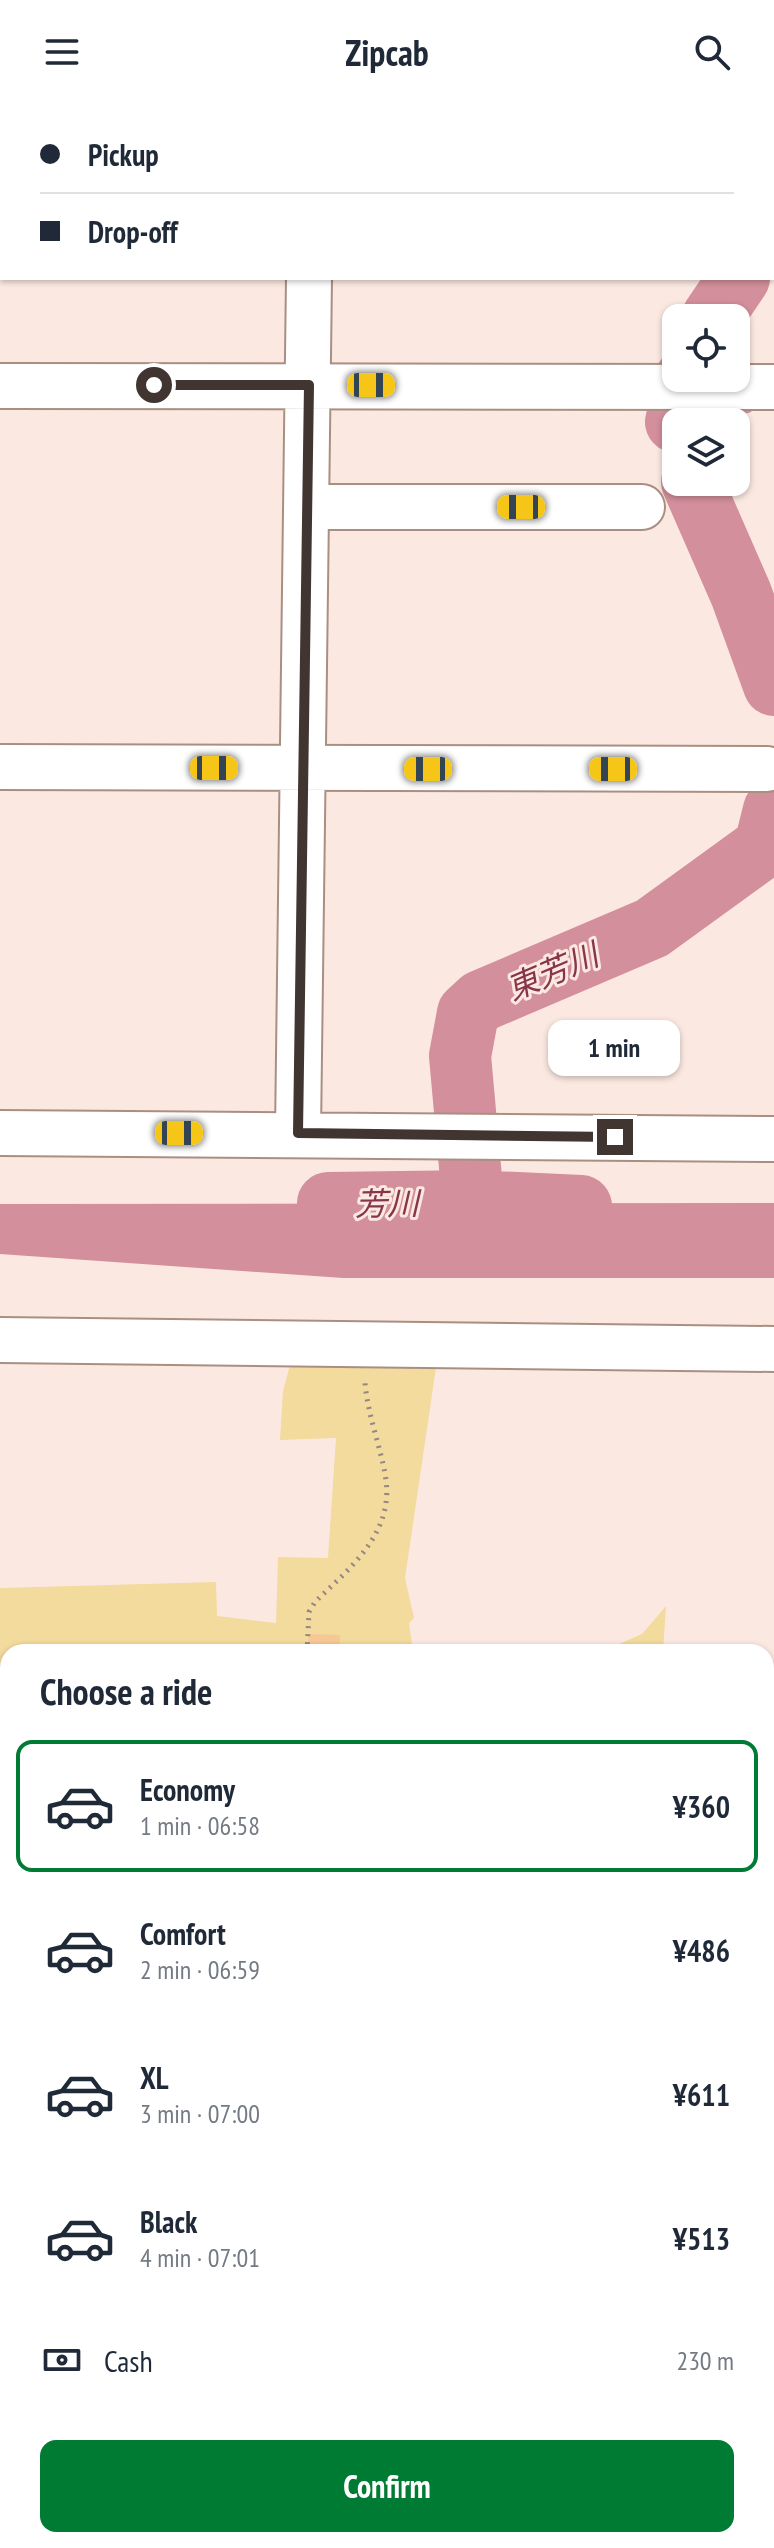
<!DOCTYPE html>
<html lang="en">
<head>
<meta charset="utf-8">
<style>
  body { margin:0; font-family:"PT Sans Narrow","Noto Sans JP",sans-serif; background:#f6f6f7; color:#1f2937; height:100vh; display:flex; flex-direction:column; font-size:30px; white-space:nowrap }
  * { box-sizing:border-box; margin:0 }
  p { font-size:26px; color:#747a83 }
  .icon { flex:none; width:44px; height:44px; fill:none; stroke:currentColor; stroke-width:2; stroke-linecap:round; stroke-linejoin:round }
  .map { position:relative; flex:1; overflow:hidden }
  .side { position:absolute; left:0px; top:1540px; width:774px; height:904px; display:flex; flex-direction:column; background:#fff; border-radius:24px 24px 0 0; box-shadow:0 2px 6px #0004 }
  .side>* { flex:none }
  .hud { position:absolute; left:0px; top:0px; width:774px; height:176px; box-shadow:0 2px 6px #0004; display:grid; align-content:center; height:176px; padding:0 40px; background:#fff }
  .tools { position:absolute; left:662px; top:200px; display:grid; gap:16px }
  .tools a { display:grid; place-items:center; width:88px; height:88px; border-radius:16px; background:#fff; box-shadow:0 2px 6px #0004; font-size:40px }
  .end { position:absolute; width:36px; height:36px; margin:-18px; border:10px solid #403530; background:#fff; box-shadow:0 0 0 4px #fff }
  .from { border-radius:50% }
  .bubble { position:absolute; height:56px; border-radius:16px; background:#fff; box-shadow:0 2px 6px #0004; font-size:26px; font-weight:700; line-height:56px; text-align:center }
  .car { position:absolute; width:24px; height:48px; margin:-24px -12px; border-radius:10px; box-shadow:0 0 6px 2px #0007; background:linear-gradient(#f5c518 24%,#345 0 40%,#f5c518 0 76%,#345 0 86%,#f5c518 0) }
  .hud b { display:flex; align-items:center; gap:28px; height:76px; font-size:30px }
  .hud b+b { border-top:2px solid #e0e1e3 }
  .hud i { width:20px; height:20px; background:#1f2937 }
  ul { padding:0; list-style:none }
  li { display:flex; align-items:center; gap:24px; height:132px; margin:0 16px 12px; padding:0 24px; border:4px solid transparent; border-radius:16px }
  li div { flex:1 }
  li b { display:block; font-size:30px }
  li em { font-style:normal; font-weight:700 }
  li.active { border-color:#007b33 }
  li>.icon { width:72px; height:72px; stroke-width:1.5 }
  h2 { padding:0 40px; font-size:36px; line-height:96px }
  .pay { display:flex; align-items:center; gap:20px; height:88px; padding:0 40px; font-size:30px }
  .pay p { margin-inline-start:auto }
  .button { display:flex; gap:16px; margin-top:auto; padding:16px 40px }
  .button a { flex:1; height:92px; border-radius:16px; background:#007b33; color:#fff; font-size:32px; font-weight:700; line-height:92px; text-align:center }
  header { display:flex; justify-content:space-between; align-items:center; height:104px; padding:0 40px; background:#fff; font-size:36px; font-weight:700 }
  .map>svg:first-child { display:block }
  .green { fill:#f3da9d }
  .water { fill:#d38f9c }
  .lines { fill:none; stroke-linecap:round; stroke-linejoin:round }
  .stream { stroke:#d38f9c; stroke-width:10 }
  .river { stroke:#d38f9c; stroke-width:62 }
  .building { fill:#f7c896 }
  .minor-casing { stroke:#a98f82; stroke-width:48 }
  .path { stroke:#958781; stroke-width:5; stroke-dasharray:2 6; stroke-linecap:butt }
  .minor { stroke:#fff; stroke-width:44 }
  .route { stroke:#403530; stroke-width:10 }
  .labels { text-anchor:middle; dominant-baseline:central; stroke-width:6; stroke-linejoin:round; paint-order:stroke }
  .water-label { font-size:32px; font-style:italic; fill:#87354a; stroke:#fbe9e1 }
</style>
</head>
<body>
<header><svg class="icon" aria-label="menu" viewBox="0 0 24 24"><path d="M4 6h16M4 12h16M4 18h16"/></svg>Zipcab<svg class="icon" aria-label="search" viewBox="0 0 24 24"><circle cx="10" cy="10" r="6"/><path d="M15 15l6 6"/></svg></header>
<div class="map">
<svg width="774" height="2444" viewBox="0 0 774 2444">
  <rect width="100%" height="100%" fill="#fbe9e1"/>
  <!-- green -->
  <path class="green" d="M 293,1250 L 438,1250 L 405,1474 L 414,1514 L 409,1519 L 413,1548 L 8,1548 L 8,2167 L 0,2165 L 0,1484 L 216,1478 L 217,1512 L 276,1519 L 278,1453 L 328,1454 L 336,1334 L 280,1336 L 283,1287 Z
    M 666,1502 L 663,1548 L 477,1548 L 490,1540 L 603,1547 L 642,1530 Z"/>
  <!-- water -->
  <path class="water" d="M 774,1099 L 774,1174 L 343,1174 L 0,1150 L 0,1100 Z"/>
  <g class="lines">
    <!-- stream -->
    <path class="stream" d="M 675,313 L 748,304"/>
    <!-- river -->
    <path class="river" d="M 772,113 L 774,109
      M 712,214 L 739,174
      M 676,318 L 686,274
      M 692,378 L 741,490 L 774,581
      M 473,1096 L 460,952 L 468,909 L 481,897 L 652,824 L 765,742 L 774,706
      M 328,1099 L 474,1097 L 581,1102"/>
  </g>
  <!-- building -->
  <path class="building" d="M 309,1530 L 340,1531 L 339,1548 L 308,1548 Z
    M 0,1999 L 8,2000 L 8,2064 L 0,2063 Z
    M 0,2120 L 8,2121 L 8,2148 L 0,2147 Z"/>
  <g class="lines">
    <defs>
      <path id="minor" d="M 309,2 L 309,0
        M 0,282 L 774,283
        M 308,403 L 642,403
        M 0,663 L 767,665
        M 0,1029 L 774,1035
        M 298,1029 L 309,174
        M 0,1236 L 774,1245
        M 766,1840 L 774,1769
        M 766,2013 L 774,2014
        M 0,2217 L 8,2218
        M 0,2269 L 8,2271
        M 766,2344 L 774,2345
        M 766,2393 L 774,2394
        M 173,2444 L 175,2436
        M 428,2444 L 429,2436"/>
    </defs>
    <!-- minor casing -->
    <use href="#minor" class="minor-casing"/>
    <!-- path -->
    <path class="path" d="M 307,1548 L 309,1508 L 315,1498 C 350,1464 393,1430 386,1376 C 381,1343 368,1313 365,1279
      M 0,2079 L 8,2080"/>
    <!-- minor -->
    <use href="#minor" class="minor"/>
  </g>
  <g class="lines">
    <!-- route -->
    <path class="route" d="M 154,281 L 309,281 L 298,1029 L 615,1033"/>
  </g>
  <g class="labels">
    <!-- water labels -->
    <g class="water-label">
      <text transform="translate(552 867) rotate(-23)">東芳川</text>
      <text transform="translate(387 1099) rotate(-1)">芳川</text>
    </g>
  </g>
</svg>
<div class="tools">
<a><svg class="icon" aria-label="locate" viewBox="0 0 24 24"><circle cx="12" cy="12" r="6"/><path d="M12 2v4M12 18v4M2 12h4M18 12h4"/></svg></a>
<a><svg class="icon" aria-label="layers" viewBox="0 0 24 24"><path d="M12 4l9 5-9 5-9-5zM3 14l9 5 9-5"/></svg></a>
</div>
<i class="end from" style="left:154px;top:281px"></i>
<i class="end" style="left:615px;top:1033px"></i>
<div class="bubble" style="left:548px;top:916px;width:132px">1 min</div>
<i class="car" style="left:371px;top:281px;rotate:90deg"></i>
<i class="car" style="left:521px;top:403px;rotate:270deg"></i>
<i class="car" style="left:214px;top:664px;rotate:90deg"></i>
<i class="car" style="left:428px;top:665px;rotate:270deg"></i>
<i class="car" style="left:613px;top:665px;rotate:270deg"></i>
<i class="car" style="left:179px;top:1029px;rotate:90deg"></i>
<div class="hud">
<b><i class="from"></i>Pickup</b>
<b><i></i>Drop-off</b>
</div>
<section class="side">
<h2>Choose a ride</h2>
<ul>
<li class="active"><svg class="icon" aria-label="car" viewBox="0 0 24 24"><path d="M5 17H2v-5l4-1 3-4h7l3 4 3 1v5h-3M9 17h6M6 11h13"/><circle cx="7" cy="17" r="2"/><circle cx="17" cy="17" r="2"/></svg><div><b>Economy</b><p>1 min · 06:58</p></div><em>¥360</em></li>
<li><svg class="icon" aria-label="car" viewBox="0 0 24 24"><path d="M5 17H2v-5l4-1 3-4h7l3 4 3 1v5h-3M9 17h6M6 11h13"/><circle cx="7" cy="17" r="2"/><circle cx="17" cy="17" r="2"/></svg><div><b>Comfort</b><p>2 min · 06:59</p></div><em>¥486</em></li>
<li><svg class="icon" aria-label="car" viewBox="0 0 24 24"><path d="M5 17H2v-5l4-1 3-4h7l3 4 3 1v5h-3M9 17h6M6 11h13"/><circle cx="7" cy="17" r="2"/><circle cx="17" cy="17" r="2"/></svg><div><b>XL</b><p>3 min · 07:00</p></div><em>¥611</em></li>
<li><svg class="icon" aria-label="car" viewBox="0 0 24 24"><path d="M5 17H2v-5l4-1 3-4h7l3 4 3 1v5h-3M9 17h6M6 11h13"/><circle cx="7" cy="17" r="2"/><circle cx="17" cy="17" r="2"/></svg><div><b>Black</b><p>4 min · 07:01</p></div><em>¥513</em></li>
</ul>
<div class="pay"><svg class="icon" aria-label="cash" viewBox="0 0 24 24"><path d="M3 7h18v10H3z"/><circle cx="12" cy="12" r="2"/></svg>Cash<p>230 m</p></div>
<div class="button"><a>Confirm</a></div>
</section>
</div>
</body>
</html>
